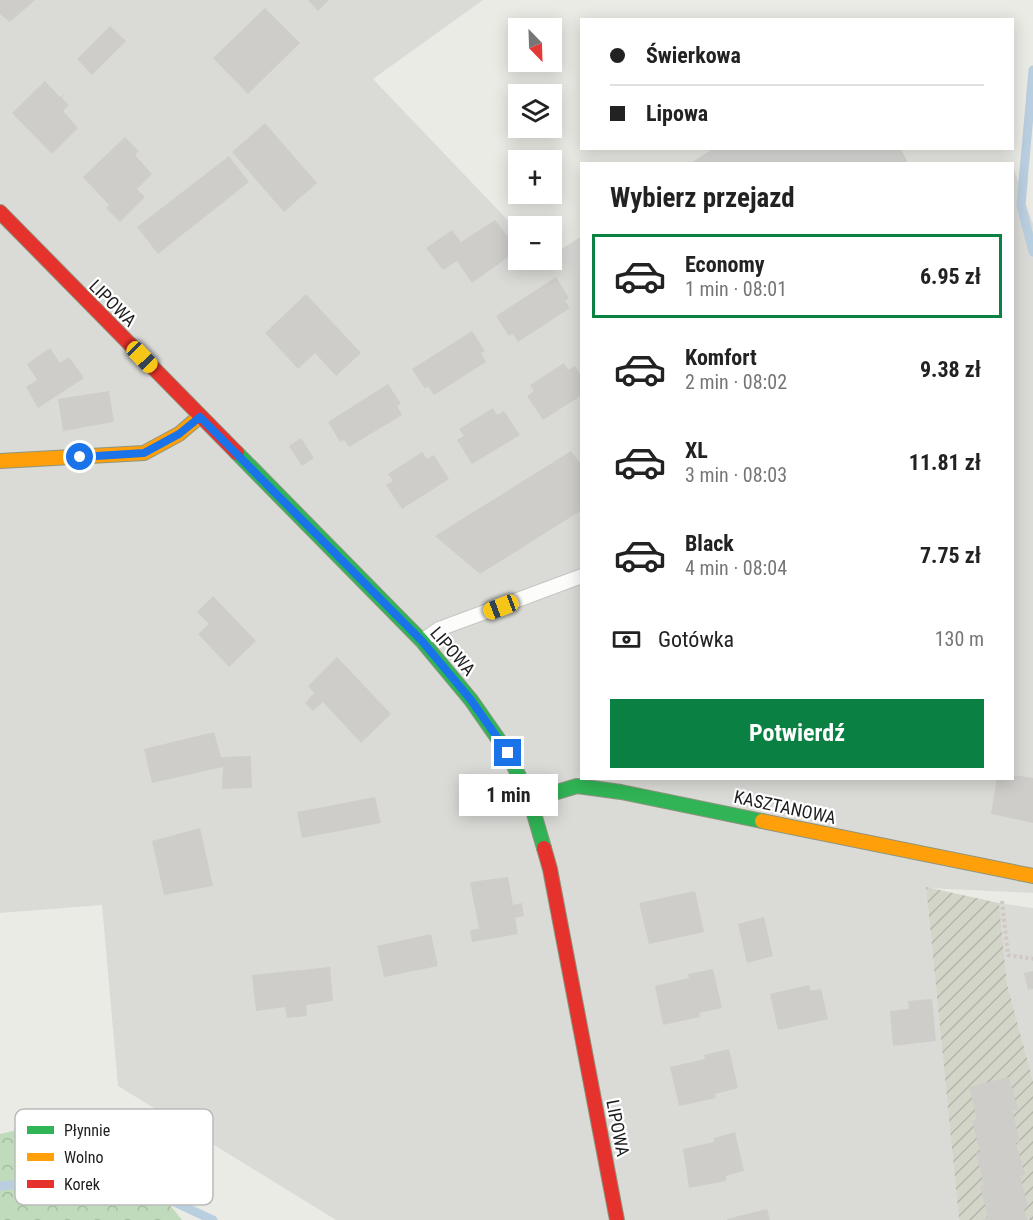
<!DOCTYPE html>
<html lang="pl">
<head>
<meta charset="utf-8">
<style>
  body { margin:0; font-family:"Roboto Condensed",sans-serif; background:#f2f2f2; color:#222; height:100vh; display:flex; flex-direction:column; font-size:22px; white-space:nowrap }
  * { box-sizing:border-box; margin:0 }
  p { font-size:20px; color:#767676 }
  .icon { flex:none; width:33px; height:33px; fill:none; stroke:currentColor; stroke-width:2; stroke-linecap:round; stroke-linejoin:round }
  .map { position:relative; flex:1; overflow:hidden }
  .side { position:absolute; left:580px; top:162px; width:434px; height:618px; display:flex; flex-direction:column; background:#fff; border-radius:0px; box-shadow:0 3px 15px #0003 }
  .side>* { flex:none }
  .guide { position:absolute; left:580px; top:18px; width:434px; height:132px; border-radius:0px; box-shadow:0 3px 15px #0003; display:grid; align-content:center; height:132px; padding:0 30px; background:#fff }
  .needle { width:39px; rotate:157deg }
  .fabs { position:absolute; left:508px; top:18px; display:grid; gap:12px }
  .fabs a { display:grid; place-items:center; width:54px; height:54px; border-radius:0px; background:#fff; box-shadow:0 3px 15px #0003; font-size:30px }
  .end { position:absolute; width:27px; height:27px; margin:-14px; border:8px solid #1a73e8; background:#fff; box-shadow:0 0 0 3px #fff }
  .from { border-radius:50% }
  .bubble { position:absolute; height:42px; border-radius:0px; background:#fff; box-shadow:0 3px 15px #0003; font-size:20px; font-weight:700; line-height:42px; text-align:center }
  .car { position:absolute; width:18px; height:36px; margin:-18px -9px; border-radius:8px; box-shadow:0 0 4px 2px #0007; background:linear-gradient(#f5c518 24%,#345 0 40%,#f5c518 0 76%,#345 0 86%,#f5c518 0) }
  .guide b { display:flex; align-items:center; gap:21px; height:57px; font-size:22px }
  .guide b+b { border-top:2px solid #e0e0e0 }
  .guide i { width:15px; height:15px; background:#222 }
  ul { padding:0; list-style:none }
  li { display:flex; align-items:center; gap:18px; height:84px; margin:0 12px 9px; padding:0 18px; border:3px solid transparent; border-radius:0px }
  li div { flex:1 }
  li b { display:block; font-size:22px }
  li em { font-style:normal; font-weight:700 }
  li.active { border-color:#0b8043 }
  li>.icon { width:54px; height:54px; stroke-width:1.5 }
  h2 { padding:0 30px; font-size:27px; line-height:72px }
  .pay { display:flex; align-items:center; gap:15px; height:66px; padding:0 30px; font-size:22px }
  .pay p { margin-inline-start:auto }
  .cta { display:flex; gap:12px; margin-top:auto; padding:12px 30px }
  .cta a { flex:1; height:69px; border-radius:0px; background:#0b8043; color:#fff; font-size:24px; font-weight:700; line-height:69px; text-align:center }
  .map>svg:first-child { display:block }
  .residential { fill:#dadad7 }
  .construction { fill:url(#construction-furrows) }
  .forest { fill:url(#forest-crowns) }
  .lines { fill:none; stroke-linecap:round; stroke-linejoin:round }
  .stream { stroke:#b9cedf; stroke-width:9 }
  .building { fill:#cecdc9 }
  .lane-casing { stroke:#c4c4c2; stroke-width:16 }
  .fast-casing { stroke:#8e957e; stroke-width:16 }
  .slow-casing { stroke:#8e957e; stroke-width:16 }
  .jam-casing { stroke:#8e957e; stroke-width:16 }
  .path { stroke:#d2c8c3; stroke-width:4; stroke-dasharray:3 3; stroke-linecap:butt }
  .lane { stroke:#fcfcfb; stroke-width:14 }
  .fast { stroke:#30b455; stroke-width:14 }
  .slow { stroke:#ff9f0a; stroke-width:14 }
  .jam { stroke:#e5322d; stroke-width:14 }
  .route { stroke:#1a73e8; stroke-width:8 }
  .labels { text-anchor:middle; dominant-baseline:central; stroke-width:4.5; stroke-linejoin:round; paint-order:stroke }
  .street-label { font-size:18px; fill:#1d1d1d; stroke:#fff }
  .key { fill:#fff; stroke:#bbb; stroke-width:1.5 }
  .key-label { font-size:16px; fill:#1d1d1d }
</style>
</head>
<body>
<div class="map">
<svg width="1033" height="1220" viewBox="0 0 1033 1220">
  <defs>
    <pattern id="construction-furrows" width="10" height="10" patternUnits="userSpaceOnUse" patternTransform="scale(1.5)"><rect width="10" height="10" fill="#d2d5c8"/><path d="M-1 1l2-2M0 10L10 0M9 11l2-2" fill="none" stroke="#b4b6ab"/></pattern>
    <pattern id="forest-crowns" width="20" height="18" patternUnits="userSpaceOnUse" patternTransform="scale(1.5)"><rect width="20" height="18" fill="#bfdbbb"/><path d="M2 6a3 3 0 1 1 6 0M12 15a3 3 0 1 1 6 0" fill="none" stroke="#a4bca0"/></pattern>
  </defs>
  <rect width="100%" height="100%" fill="#ebebe6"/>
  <!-- residential -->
  <path class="residential" d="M 0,0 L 483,0 L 373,79 L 519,232 L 519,260 L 552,260 L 552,255 L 582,236 L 582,778 L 1012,778 L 1012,164 L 1033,224 L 1033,893 L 926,888 L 959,1220 L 336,1220 L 118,1086 L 102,905 L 0,913 Z
    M 714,148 L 901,149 L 908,163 L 691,163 Z
    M 999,903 L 1033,908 L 1033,1081 L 1007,984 Z"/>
  <!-- construction -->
  <path class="construction" d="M 926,887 L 999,903 L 1007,984 L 1033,1081 L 1033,1220 L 959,1220 Z"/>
  <!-- forest -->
  <path class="forest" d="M 21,1129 L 90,1141 L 148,1178 L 182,1220 L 0,1220 L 0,1134 Z"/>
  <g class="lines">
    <!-- stream -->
    <path class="stream" d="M 1033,70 L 1021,205 L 1033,252
      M 0,1186 L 116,1175 L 213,1220"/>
  </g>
  <!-- building -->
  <path class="building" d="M 0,0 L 35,0 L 10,22 L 0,14 Z
    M 308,0 L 329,0 L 318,11 Z
    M 265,8 L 300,43 L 248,94 L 213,58 Z
    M 110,26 L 126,41 L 92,75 L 77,59 Z
    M 45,81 L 60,97 L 65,94 L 62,98 L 69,105 L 63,111 L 78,128 L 52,154 L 12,113 Z
    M 265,123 L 317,183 L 284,212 L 232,152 Z
    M 125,137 L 139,151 L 135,155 L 152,174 L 137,189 L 145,197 L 120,222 L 106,208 L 109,205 L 83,177 Z
    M 229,156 L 249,182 L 158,254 L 137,227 Z
    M 495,220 L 518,250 L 472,283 L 457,261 L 443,270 L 426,248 L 452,230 L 461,242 Z
    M 556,277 L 569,298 L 565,301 L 570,308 L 518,342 L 513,334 L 509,336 L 496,316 Z
    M 306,294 L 361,353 L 336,376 L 315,353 L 298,369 L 265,333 Z
    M 472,331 L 485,351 L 481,353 L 486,362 L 434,395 L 428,386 L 425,389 L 412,369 Z
    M 50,348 L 60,363 L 69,357 L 84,378 L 38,408 L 26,387 L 37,380 L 27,364 Z
    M 564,363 L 568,370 L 575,366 L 582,377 L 582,395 L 543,420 L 527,396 L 534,391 L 530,385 Z
    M 388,384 L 401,404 L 397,406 L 402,415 L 349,447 L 344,440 L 340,442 L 328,422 Z
    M 109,391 L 114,422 L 63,431 L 58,399 Z
    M 493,408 L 497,415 L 504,411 L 520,435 L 472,464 L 457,440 L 464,436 L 459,429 Z
    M 301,438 L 314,458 L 302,466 L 289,446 Z
    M 571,451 L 582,466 L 582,510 L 480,574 L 435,536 Z
    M 422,452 L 427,459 L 434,455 L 449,479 L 402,509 L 386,485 L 393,481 L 388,474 Z
    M 213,596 L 256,641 L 229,667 L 198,634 L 209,624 L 197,612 Z
    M 337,657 L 391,714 L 361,743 L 323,702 L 313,711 L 305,703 L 314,693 L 308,686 Z
    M 214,732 L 221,757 L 251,756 L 252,788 L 222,789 L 223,767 L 152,783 L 144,749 Z
    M 1012,775 L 1033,778 L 1033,823 L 991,814 L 997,778 L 1012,778 Z
    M 375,797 L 381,823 L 302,838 L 297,812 Z
    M 200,828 L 213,886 L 164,895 L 152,841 Z
    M 508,877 L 513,905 L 522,903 L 524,916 L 515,918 L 518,934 L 472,942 L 470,930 L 479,929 L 470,882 Z
    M 695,891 L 704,932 L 649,944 L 639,903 Z
    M 764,917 L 773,956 L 747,963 L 738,924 Z
    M 431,934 L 438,966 L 384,977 L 377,946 Z
    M 330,967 L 333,1001 L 306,1005 L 307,1016 L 287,1018 L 285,1007 L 256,1011 L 252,975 Z
    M 713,969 L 722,1008 L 699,1013 L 700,1017 L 663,1025 L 655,986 L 689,978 L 688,974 Z
    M 1033,971 L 1033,989 L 1028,990 L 1024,973 Z
    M 809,985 L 811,991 L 821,989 L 828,1019 L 778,1030 L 770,994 Z
    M 932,999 L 936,1041 L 893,1046 L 890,1011 L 909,1009 L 908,1001 Z
    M 729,1049 L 738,1088 L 715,1094 L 716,1098 L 679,1106 L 670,1067 L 705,1059 L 704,1055 Z
    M 1009,1077 L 1018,1110 L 1012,1110 L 1020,1142 L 1016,1143 L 1025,1174 L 1020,1176 L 1028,1207 L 1024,1208 L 1027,1220 L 982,1220 L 988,1217 L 980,1186 L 984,1185 L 976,1153 L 980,1152 L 972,1121 L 977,1119 L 969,1087 Z
    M 735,1132 L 744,1171 L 726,1176 L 726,1181 L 689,1188 L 683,1149 L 714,1142 L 714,1138 Z
    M 767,1209 L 770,1220 L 727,1220 L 727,1219 Z"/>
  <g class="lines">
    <defs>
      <path id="lane" d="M 422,641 L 439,629 L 582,576"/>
      <path id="fast" d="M 237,453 L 422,641 L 471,700 L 508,753 L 530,800 L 544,848
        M 530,800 L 577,786 L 621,792 L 762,821"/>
      <path id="slow" d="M 0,461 L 144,453 L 179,434 L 199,417
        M 762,821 L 1033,876"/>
      <path id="jam" d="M 0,212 L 237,453
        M 544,848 L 550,869 L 617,1220"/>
    </defs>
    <!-- lane casing -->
    <use href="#lane" class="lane-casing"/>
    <!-- fast casing -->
    <use href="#fast" class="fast-casing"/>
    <!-- slow casing -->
    <use href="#slow" class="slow-casing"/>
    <!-- jam casing -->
    <use href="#jam" class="jam-casing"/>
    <!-- path -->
    <path class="path" d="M 1002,901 L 1008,955 L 1033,959"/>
    <!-- lane -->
    <use href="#lane" class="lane"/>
    <!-- fast -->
    <use href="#fast" class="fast"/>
    <!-- slow -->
    <use href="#slow" class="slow"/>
    <!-- jam -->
    <use href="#jam" class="jam"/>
  </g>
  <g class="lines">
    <!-- route -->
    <path class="route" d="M 80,457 L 144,453 L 179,434 L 200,417 L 422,641 L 471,700 L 508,753"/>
  </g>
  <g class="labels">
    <!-- street labels -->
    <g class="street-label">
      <text transform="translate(113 303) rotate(45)">LIPOWA</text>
      <text transform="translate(453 651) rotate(49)">LIPOWA</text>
      <text transform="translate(785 807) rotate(12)">KASZTANOWA</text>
      <text transform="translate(618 1128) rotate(79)">LIPOWA</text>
    </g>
  </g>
  <!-- legend -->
  <rect x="15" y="1109" width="198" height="96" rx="9" class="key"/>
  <rect x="27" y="1126" width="27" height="8" fill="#30b455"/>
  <rect x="27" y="1153" width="27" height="8" fill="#ff9f0a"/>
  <rect x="27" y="1180" width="27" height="8" fill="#e5322d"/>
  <g class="key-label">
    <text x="64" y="1136">Płynnie</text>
    <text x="64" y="1163">Wolno</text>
    <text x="64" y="1190">Korek</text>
  </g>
</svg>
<div class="fabs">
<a><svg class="needle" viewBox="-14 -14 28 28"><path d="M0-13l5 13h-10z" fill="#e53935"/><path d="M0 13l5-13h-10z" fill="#767676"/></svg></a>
<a><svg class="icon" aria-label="layers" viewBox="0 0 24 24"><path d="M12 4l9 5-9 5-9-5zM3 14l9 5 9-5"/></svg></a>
<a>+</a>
<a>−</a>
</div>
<i class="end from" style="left:80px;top:457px"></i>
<i class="end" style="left:508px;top:753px"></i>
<div class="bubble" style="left:459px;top:774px;width:99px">1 min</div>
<i class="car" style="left:142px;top:357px;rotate:136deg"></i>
<i class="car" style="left:501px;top:607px;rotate:249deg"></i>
<div class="guide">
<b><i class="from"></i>Świerkowa</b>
<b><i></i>Lipowa</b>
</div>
<section class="side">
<h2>Wybierz przejazd</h2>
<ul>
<li class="active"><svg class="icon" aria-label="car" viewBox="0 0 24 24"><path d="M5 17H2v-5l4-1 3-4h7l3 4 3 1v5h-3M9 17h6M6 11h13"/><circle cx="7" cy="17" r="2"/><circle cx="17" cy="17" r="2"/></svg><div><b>Economy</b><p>1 min · 08:01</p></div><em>6.95 zł</em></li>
<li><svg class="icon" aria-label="car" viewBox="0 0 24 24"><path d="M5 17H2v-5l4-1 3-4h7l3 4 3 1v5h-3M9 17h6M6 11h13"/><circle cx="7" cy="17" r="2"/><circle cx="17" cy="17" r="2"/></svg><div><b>Komfort</b><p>2 min · 08:02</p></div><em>9.38 zł</em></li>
<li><svg class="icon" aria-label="car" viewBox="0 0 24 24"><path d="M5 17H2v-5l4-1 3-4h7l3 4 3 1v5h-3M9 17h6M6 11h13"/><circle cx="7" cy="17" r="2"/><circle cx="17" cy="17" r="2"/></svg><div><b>XL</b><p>3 min · 08:03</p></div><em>11.81 zł</em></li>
<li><svg class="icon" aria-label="car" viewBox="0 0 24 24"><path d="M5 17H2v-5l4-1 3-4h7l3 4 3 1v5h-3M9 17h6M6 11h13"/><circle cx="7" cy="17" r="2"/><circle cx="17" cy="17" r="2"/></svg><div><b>Black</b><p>4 min · 08:04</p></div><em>7.75 zł</em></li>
</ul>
<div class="pay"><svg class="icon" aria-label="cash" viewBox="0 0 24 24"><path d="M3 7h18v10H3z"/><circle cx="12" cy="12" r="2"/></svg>Gotówka<p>130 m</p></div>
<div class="cta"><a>Potwierdź</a></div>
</section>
</div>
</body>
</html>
